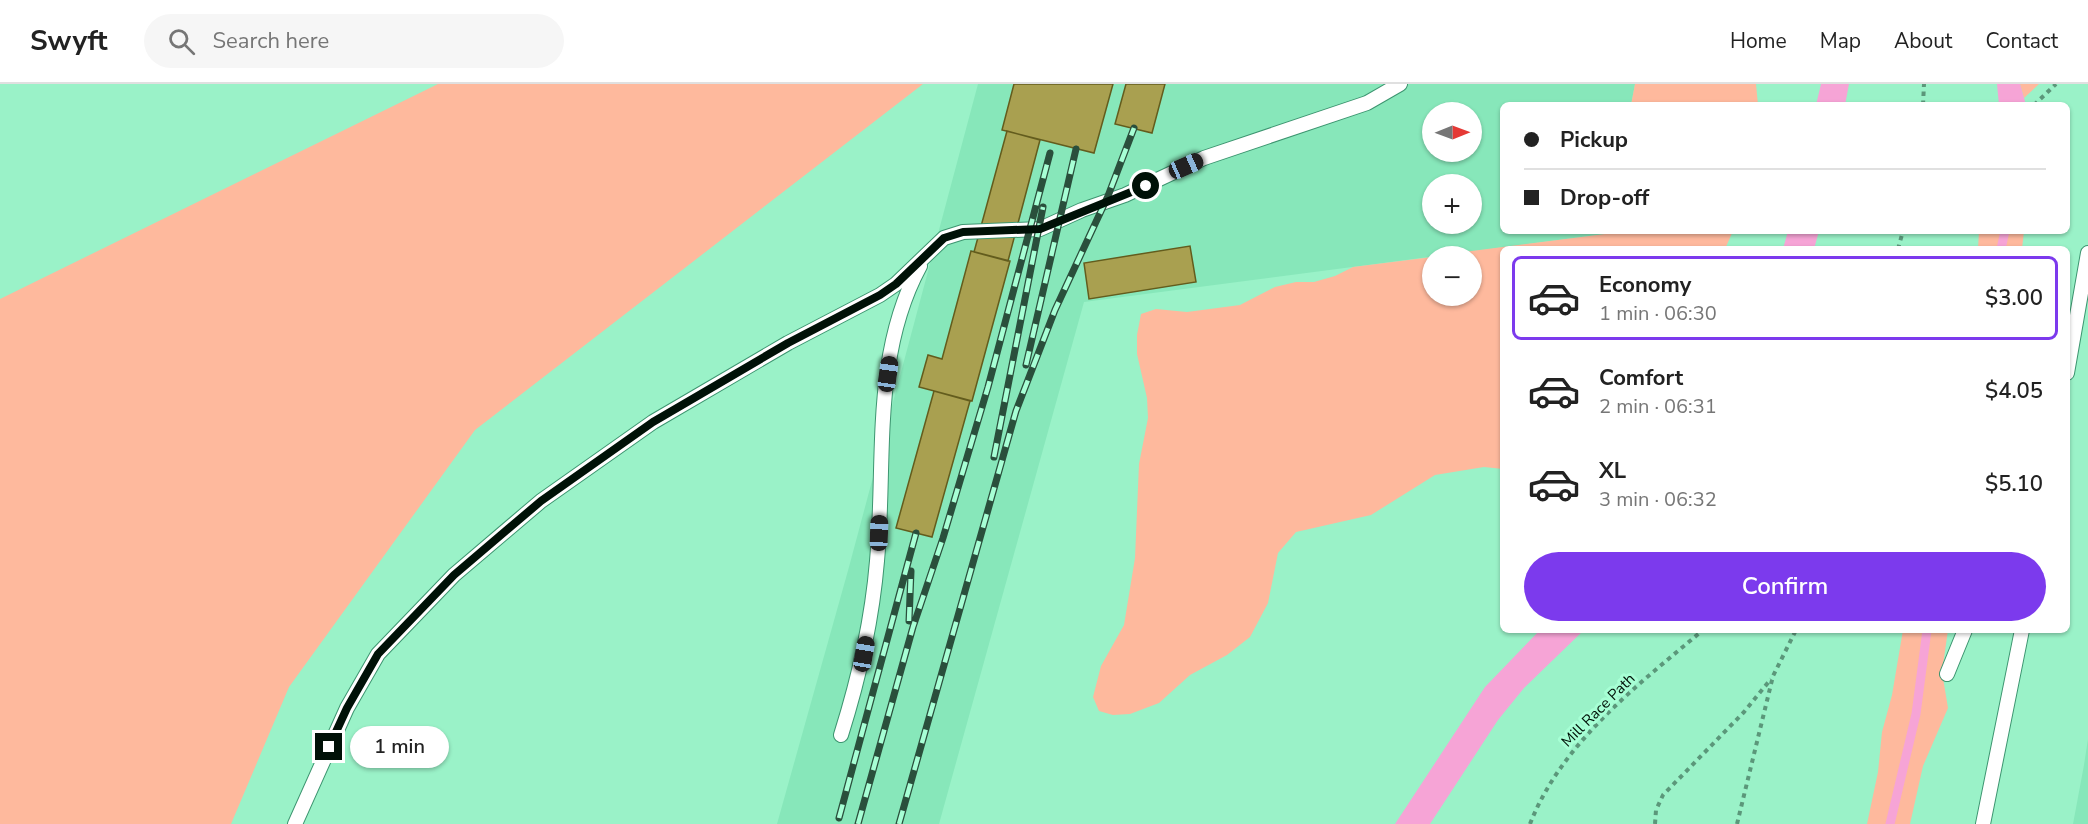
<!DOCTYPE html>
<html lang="en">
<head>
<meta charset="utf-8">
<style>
  body { margin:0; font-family:"Nunito Sans",sans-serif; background:#f6f6f6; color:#222; height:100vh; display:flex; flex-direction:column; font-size:22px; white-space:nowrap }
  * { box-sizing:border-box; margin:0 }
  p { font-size:20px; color:#767676 }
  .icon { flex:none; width:33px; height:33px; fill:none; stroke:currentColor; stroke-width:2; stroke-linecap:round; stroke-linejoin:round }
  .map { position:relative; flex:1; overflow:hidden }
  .side { position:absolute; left:1500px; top:162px; width:570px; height:387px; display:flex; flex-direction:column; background:#fff; border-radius:9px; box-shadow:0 2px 4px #0004 }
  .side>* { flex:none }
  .guide { position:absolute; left:1500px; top:18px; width:570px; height:132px; border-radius:9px; box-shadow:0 2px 4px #0004; display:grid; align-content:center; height:132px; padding:0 24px; background:#fff }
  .needle { width:39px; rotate:89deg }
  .controls { position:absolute; left:1422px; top:18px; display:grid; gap:12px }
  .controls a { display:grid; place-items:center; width:60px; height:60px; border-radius:50%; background:#fff; box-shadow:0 2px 4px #0004; font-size:30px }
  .end { position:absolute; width:27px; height:27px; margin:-14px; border:8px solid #001107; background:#fff; box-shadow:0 0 0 3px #fff }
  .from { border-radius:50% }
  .bubble { position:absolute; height:42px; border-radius:21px; background:#fff; box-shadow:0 2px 4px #0004; font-size:20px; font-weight:600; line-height:42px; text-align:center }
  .car { position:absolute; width:18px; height:36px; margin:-18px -9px; border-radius:8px; box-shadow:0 0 4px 2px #0007; background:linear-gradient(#222 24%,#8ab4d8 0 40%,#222 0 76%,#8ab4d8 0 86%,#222 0) }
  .guide b { display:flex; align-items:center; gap:21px; height:57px; font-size:22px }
  .guide b+b { border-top:2px solid #e0e0e0 }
  .guide i { width:15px; height:15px; background:#222 }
  ul { padding:10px 0 0; list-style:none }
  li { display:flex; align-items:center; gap:18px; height:84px; margin:0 12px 9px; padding:0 12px; border:3px solid transparent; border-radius:9px }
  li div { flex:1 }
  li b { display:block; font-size:22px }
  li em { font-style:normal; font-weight:600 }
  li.current { border-color:#7c3aed }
  li>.icon { width:54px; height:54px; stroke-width:1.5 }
  .button { display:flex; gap:12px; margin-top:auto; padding:12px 24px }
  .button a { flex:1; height:69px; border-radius:36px; background:#7c3aed; color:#fff; font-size:24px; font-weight:600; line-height:69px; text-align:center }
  header { display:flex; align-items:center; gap:36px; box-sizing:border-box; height:84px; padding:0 30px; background:#fff; border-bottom:2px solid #e0e0e0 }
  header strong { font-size:28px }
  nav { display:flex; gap:33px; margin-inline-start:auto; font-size:21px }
  .search { width:420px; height:54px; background:#f6f6f6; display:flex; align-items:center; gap:15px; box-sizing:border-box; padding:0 21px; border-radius:33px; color:#767676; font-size:22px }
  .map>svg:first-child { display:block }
  .built { fill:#87e7ba; fill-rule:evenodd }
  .green { fill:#feb99d }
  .water { fill:#f6a4d6 }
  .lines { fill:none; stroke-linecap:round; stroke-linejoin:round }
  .stream { stroke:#f6a4d6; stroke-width:9 }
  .building { fill:#a9a050; stroke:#635c1d; stroke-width:1.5 }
  .service-casing { stroke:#3d9570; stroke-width:16 }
  .path { stroke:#5b977a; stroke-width:4; stroke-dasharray:4.5 4.5; stroke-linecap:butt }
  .service { stroke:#fff; stroke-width:14 }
  .rail-casing { stroke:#2a4f3c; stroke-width:7 }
  .rail { stroke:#a7ffd5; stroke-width:4.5; stroke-dasharray:14; stroke-linecap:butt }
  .route { stroke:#001107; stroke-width:8 }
  .labels { text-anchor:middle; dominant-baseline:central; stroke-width:6; stroke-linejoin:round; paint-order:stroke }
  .street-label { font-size:15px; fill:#001107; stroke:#a7ffd5 }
</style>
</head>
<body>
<header>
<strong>Swyft</strong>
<div class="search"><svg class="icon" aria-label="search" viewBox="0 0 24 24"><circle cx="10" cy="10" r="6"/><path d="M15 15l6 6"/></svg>Search here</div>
<nav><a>Home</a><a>Map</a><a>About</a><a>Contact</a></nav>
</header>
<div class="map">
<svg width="2088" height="740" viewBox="0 0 2088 740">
  <rect width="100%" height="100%" fill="#9af2c8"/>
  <!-- built -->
  <path class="built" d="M 978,0 L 1635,0 L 1631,21 L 1503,21 L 1503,147 L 1606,147 L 1605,150 L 1084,218 L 939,740 L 777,740 L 849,483 ZM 1432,28 L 1472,28 L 1472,68 L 1432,68 ZM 1432,100 L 1472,100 L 1472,140 L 1432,140 Z
    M 2088,655 L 2088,740 L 2073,740 L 2084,681 Z"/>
  <!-- green -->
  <path class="green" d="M 438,0 L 923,0 L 475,346 L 289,603 L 231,740 L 0,740 L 0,215 Z
    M 1635,0 L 1756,0 L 1758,21 L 1631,21 Z
    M 2020,0 L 2039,0 L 2024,14 Z
    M 1606,147 L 1733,147 L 1725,165 L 1503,165 L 1503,385 L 1484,383 L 1435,391 L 1371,431 L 1296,448 L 1278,469 L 1268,519 L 1250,553 L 1227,571 L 1190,591 L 1159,619 L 1130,630 L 1113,631 L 1099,627 L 1093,613 L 1101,582 L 1124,541 L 1135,474 L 1139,380 L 1148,334 L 1147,314 L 1137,270 L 1137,251 L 1141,230 L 1156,225 L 1187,228 L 1240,221 L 1275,203 L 1296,198 L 1314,198 L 1335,192 L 1353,183 L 1432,173 L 1432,212 L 1472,212 L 1472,172 L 1433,172 L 1605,150 Z
    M 1979,147 L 2024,147 L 2022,165 L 1978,165 Z
    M 1903,546 L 1948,546 L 1942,588 L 1948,624 L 1923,682 L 1910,740 L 1867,740 L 1878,688 L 1882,648 L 1892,611 Z"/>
  <!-- water -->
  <path class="water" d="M 1821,0 L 1849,0 L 1845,21 L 1816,21 Z
    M 1997,0 L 2020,0 L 2026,21 L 1999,21 Z
    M 1788,147 L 1819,147 L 1814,165 L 1783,165 Z
    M 1540,546 L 1584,546 L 1524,604 L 1498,636 L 1430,740 L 1395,740 L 1485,603 Z"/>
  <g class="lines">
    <!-- stream -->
    <path class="stream" d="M 2001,165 L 2005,147
      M 1890,740 L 1916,630 L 1927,546"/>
  </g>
  <!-- building -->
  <path class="building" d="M 1014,0 L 1113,0 L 1094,69 L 1002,46 Z
    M 1126,0 L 1165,0 L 1152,49 L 1115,40 Z
    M 1007,47 L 1040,56 L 1008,177 L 974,168 Z
    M 1190,162 L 1196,198 L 1089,215 L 1084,179 Z
    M 971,167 L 1010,177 L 972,317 L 919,303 L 928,271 L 942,275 Z
    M 934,307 L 970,317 L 932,453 L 896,444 Z"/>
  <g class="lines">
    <defs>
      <path id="service" d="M 2067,289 L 2088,169
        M 1947,590 L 1965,546
        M 841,651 C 859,594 872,537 877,477 C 886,379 871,272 920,182
        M 295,740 L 347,624 L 378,570 L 454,491 L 541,417 L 653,338 L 788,259 L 880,211 L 896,200 L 944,154 L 963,148 L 1040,145 L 1082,126 L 1125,111 L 1204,74 L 1367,19 L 1400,0
        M 1983,740 L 2022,546"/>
    </defs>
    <!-- service casing -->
    <use href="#service" class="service-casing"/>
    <!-- path -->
    <path class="path" d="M 1923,21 L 1924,0
      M 2034,21 L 2056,0
      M 1898,165 L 1903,147
      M 1530,740 C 1562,658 1638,601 1703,546
      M 1655,740 L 1656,726 L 1663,711 L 1744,628 L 1771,595
      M 1737,740 L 1773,592 L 1796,546"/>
    <!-- service -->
    <use href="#service" class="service"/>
    <defs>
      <path id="rail" d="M 1026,281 L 1076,65
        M 994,373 L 1043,123
        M 909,537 L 911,487
        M 839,734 L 916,449
        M 858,740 L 913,543 L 943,454 L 988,303 L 1050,69
        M 899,740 L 1016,327 L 1055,226 L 1108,112 L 1134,44"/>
    </defs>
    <!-- rail casing -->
    <use href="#rail" class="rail-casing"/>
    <!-- rail -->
    <use href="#rail" class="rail"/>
  </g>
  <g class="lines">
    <!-- route -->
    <path class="route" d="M 329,663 L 347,624 L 378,570 L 454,491 L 541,417 L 653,338 L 788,259 L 880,211 L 896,200 L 944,154 L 963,148 L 1040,145 L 1146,102"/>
  </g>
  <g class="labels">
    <!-- street labels -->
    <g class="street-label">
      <text transform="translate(1598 626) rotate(-45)">Mill Race Path</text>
    </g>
  </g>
</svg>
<div class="controls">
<a><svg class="needle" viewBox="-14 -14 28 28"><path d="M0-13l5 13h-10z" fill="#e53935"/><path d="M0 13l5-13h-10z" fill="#767676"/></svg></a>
<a>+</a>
<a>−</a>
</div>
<i class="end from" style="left:1146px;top:102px"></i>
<i class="end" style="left:329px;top:663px"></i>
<div class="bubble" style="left:350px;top:642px;width:99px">1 min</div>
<i class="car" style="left:1186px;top:82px;rotate:66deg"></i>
<i class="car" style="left:888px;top:290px;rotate:8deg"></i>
<i class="car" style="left:879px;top:449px;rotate:2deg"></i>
<i class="car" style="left:864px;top:570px;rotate:10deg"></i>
<div class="guide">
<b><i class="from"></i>Pickup</b>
<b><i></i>Drop-off</b>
</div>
<section class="side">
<ul>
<li class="current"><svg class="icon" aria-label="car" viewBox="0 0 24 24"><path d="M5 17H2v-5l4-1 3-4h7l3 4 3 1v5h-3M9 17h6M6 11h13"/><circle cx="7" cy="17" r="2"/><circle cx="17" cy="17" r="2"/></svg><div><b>Economy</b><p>1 min · 06:30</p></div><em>$3.00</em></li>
<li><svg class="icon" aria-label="car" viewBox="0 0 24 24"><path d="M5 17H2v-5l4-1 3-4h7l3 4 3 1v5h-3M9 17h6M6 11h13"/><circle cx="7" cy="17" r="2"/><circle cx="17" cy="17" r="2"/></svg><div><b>Comfort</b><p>2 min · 06:31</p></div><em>$4.05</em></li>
<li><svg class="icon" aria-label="car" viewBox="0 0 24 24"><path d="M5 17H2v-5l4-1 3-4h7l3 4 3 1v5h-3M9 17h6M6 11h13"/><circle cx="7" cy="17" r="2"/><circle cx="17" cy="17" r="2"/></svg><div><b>XL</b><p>3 min · 06:32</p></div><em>$5.10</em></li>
</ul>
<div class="button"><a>Confirm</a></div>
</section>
</div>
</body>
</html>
